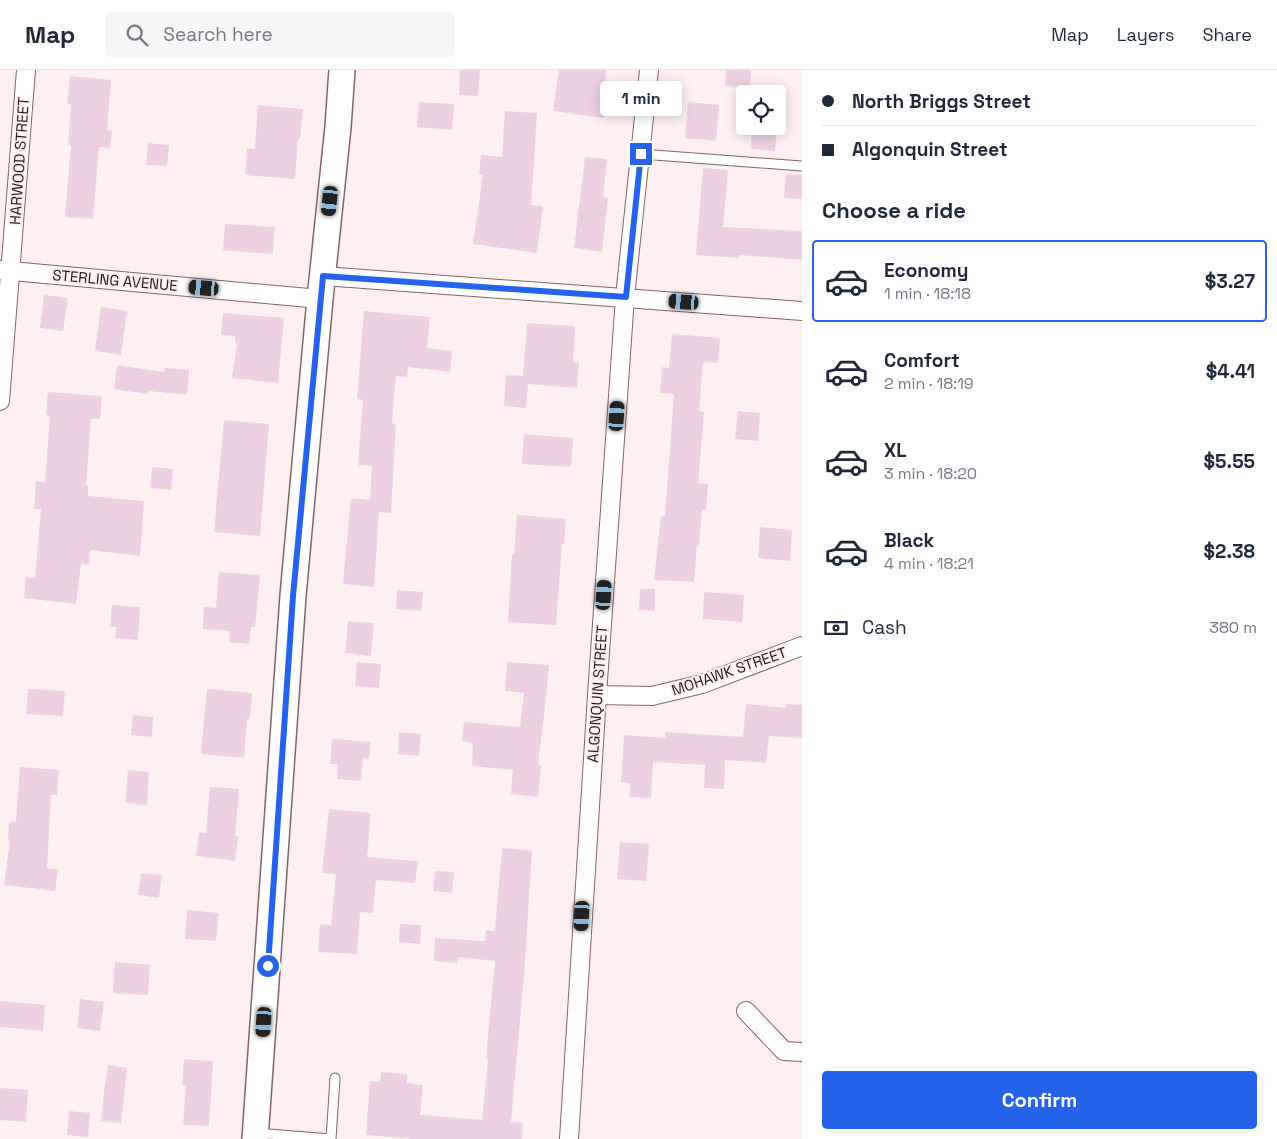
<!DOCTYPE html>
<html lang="en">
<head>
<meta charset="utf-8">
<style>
  body { margin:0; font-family:"Space Grotesk",sans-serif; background:#f6f6f7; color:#1f2937; height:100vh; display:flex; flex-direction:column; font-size:19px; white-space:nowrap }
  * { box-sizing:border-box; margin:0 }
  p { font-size:16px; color:#747a83 }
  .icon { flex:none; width:28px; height:28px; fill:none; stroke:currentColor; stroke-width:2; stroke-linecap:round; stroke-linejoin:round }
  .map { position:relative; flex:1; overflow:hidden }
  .panel { display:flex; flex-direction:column; background:#fff; width:475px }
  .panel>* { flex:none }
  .hud { display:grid; align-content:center; height:110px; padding:0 20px; background:#fff }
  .controls { position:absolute; left:736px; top:15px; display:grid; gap:10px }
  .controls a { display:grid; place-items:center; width:50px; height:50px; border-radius:5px; background:#fff; box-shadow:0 2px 12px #0003; font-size:25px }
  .end { position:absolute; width:22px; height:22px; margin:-11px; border:6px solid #2563eb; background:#fff; box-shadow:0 0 0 2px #fff }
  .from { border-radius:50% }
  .bubble { position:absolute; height:35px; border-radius:5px; background:#fff; box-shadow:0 2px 12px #0003; font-size:16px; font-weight:700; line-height:35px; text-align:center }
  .car { position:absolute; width:15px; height:30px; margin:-15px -8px; border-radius:6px; box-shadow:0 0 4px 1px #0007; background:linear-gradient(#222 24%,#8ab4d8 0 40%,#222 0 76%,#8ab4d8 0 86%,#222 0) }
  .hud b { display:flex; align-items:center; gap:18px; height:48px; font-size:19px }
  .hud b+b { border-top:1px solid #e0e1e3 }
  .hud i { width:12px; height:12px; background:#1f2937 }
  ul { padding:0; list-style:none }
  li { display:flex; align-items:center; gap:15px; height:82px; margin:0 10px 8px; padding:0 10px; border:2px solid transparent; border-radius:5px }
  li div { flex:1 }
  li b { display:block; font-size:19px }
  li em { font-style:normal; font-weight:700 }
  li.on { border-color:#2563eb }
  li>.icon { width:45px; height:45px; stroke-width:1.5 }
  h2 { padding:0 20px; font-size:22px; line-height:60px }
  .pay { display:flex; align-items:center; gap:12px; height:55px; padding:0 20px; font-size:19px }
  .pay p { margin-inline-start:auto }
  .primary-button { display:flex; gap:10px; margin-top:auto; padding:10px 20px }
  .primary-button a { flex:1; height:58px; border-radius:5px; background:#2563eb; color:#fff; font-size:20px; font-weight:700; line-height:58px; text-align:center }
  header { display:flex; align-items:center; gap:30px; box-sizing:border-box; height:70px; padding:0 25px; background:#fff; border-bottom:1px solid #e0e1e3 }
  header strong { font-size:24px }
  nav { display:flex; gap:28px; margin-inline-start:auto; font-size:18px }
  .search { width:350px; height:45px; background:#f6f6f7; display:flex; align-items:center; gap:12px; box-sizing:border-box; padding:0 18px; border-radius:5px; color:#747a83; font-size:19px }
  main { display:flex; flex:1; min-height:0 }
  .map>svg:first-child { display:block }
  .building { fill:#edd0e1 }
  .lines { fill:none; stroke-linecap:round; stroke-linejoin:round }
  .lane-casing { stroke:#826467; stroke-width:11 }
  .street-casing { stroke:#826467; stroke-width:20 }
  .secondary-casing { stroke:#826467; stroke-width:28 }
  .lane { stroke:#fff; stroke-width:9 }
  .street { stroke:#fff; stroke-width:18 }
  .secondary { stroke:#fff; stroke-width:25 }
  .route { stroke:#2563eb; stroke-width:6 }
  .labels { text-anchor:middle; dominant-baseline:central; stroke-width:4; stroke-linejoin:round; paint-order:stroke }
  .street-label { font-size:15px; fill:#241819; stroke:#fef0f1 }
</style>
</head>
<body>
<header>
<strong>Map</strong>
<div class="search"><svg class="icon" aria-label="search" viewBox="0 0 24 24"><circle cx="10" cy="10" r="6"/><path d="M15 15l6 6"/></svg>Search here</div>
<nav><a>Map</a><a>Layers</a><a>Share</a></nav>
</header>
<main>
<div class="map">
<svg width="802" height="1069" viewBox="0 0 802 1069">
  <rect width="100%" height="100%" fill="#fef0f1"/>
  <!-- building -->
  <path class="building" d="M 460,0 L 480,0 L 478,26 L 459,25 Z
    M 559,0 L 606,0 L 604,25 L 606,26 L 604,48 L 553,41 Z
    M 726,0 L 751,0 L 750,17 L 725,16 Z
    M 70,6 L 111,10 L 107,60 L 112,61 L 110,78 L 99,77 L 93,149 L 65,147 L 71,75 L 68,75 L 71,34 L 67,33 Z
    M 419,32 L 454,34 L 452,60 L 417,57 Z
    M 688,32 L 719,35 L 716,71 L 685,68 Z
    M 258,35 L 303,39 L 300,69 L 298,69 L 295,109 L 245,105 L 247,78 L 255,79 Z
    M 505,41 L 537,43 L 531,135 L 543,136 L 537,183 L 473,174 L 483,105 L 479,104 L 481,85 L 502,87 Z
    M 752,56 L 777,56 L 775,81 L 751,79 Z
    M 148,73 L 169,75 L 167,96 L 146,95 Z
    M 585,87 L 607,89 L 603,127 L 608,128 L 602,182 L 574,178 Z
    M 703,98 L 728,100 L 723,157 L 802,161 L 802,190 L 739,185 L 739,188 L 696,185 Z
    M 786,104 L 802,105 L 802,129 L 784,128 Z
    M 225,154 L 275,157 L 273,184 L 223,180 Z
    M 44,225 L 68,228 L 63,261 L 40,258 Z
    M 101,237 L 127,241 L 121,285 L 95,281 Z
    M 364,241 L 430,247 L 427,278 L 452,281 L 450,302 L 408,297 L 407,307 L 396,306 L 392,353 L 396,354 L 391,443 L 379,442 L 374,517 L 343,514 L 351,428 L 370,430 L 372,396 L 358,395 L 363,330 L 357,329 Z
    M 223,243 L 284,248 L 278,313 L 232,308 L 237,273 L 235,273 L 235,266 L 221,265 Z
    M 527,253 L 575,256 L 573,292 L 579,292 L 577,318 L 528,314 L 526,338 L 504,336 L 506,305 L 523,306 Z
    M 672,264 L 720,268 L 718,293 L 703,292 L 699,341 L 704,342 L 698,413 L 708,414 L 706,440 L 702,440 L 699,475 L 697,475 L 694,512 L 654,510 L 661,446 L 665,446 L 674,324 L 660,323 L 662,297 L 669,298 Z
    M 117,295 L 164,302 L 165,298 L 189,300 L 187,325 L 149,321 L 148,324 L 114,319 Z
    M 48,322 L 102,326 L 100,349 L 91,349 L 86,415 L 88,415 L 88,426 L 144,431 L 140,486 L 90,480 L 89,495 L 81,494 L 76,534 L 24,528 L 26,507 L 35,508 L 41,439 L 34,439 L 36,411 L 45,412 L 50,346 L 46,345 Z
    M 738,341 L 760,343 L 758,371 L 735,369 Z
    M 224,350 L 269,354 L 260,466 L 214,462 Z
    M 524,364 L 573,368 L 571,397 L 522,394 Z
    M 152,397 L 173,399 L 171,420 L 150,418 Z
    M 517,445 L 566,449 L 564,474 L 562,474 L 556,555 L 508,552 L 512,484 L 514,485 Z
    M 760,457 L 792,460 L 790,491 L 758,488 Z
    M 219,502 L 260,505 L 255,557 L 251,557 L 249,574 L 229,572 L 230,561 L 203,559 L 204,537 L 216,538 Z
    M 640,519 L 655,519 L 655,541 L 639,540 Z
    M 397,520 L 423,522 L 421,541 L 396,539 Z
    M 704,522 L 744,525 L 742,552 L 703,549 Z
    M 112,535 L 140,537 L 138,570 L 115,568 L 116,557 L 110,557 Z
    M 348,551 L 374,553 L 371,586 L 345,583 Z
    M 357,592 L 381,594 L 379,618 L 355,616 Z
    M 507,592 L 549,595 L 545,637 L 538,695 L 541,695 L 538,727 L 511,724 L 513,700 L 472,696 L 473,673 L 462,671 L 464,652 L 520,657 L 524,623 L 505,621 Z
    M 28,619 L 65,621 L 63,646 L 26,644 Z
    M 207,619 L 252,623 L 250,649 L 247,649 L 244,688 L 201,684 Z
    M 746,634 L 786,638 L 786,634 L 802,635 L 802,668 L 769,666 L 766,693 L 725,690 L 724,719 L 704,718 L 705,695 L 653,692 L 651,728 L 629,727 L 630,713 L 621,712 L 624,665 L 665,668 L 665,662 L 743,667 Z
    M 133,645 L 153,647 L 152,667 L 131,665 Z
    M 399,662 L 421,664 L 419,686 L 398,684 Z
    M 332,669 L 371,672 L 369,689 L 363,688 L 361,711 L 337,709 L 338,694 L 330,694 Z
    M 20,697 L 59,700 L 57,725 L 51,725 L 47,798 L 58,799 L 55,821 L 4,815 L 10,771 L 8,770 L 9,752 L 16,752 Z
    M 128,700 L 149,702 L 147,735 L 125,733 Z
    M 210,717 L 239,719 L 235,766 L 238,767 L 235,791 L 196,786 L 199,762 L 206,763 Z
    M 329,739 L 371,743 L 367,787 L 418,791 L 415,813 L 376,810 L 373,843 L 360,842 L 357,884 L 318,882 L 320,854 L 331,855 L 336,804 L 322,803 Z
    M 620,772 L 649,774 L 646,811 L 617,809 Z
    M 502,778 L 532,781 L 524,905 L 511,1052 L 523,1053 L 522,1069 L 412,1069 L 366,1065 L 370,1011 L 380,1012 L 381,1002 L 407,1004 L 407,1013 L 423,1015 L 420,1045 L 482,1050 L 488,989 L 486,989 L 495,891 L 458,887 L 457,893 L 434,891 L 435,868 L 485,871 L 486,860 L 495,861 Z
    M 435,801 L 454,802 L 452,823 L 433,821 Z
    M 141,803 L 162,805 L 159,828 L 138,825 Z
    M 187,840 L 219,843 L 216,871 L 185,869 Z
    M 400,854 L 421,855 L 420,874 L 399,872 Z
    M 115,892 L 150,895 L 148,925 L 113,923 Z
    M 80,929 L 104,932 L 100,961 L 77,958 Z
    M 0,931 L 45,935 L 43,961 L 0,957 Z
    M 184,989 L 213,991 L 209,1056 L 183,1055 L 186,1015 L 182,1015 Z
    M 108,995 L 127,998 L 121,1053 L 101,1051 L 104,1022 Z
    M 0,1018 L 28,1020 L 26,1052 L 0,1050 Z
    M 69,1041 L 90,1043 L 88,1067 L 67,1065 Z"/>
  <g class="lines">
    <defs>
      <path id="lane" d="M 641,84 L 802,96
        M 256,1063 L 331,1069
        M 331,1069 L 335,1008"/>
      <path id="street" d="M 0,200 L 320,229
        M 323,206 L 802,241
        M 0,331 L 26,0
        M 597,625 L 652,626 L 702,614 L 802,576
        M 746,941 L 784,981 L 802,982
        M 569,1069 L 597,625 L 625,227 L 649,0"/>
      <path id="secondary" d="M 255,1069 L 293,526 L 320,229 L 338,57 L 342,0"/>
    </defs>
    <!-- lane casing -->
    <use href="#lane" class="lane-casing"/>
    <!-- street casing -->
    <use href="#street" class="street-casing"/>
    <!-- secondary casing -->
    <use href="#secondary" class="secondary-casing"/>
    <!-- lane -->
    <use href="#lane" class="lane"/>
    <!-- street -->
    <use href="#street" class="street"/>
    <!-- secondary -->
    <use href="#secondary" class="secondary"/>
  </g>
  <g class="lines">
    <!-- route -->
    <path class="route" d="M 268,896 L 293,526 L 323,206 L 626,227 L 641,84"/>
  </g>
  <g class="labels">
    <!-- street labels -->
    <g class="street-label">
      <text transform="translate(19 91) rotate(-86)">HARWOOD STREET</text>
      <text transform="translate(115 210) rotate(5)">STERLING AVENUE</text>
      <text transform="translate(729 601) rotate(-19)">MOHAWK STREET</text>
      <text transform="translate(597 624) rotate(-86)">ALGONQUIN STREET</text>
    </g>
  </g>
</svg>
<div class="controls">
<a><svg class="icon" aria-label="locate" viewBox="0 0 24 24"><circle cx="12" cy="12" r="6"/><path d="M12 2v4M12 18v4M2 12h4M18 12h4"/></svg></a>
</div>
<i class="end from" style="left:268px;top:896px"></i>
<i class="end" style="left:641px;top:84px"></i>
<div class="bubble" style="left:600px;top:11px;width:82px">1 min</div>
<i class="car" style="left:330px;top:131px;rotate:186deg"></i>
<i class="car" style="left:204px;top:218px;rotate:275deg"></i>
<i class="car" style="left:684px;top:232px;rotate:274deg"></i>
<i class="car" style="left:617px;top:346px;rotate:4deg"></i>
<i class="car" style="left:604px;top:525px;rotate:4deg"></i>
<i class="car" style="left:582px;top:846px;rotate:183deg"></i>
<i class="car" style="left:264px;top:952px;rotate:184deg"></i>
</div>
<section class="panel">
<div class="hud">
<b><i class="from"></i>North Briggs Street</b>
<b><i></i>Algonquin Street</b>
</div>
<h2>Choose a ride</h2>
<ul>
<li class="on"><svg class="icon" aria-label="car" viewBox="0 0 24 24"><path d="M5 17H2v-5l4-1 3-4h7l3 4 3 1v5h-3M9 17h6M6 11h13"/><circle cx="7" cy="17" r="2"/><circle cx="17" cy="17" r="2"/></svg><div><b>Economy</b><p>1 min · 18:18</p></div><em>$3.27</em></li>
<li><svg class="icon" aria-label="car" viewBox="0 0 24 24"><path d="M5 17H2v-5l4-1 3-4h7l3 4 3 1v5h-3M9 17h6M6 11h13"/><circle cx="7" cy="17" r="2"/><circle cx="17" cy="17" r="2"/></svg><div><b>Comfort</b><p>2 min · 18:19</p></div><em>$4.41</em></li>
<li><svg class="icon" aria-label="car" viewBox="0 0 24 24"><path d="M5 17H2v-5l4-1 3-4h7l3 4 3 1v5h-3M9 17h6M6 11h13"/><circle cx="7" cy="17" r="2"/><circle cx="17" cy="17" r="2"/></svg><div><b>XL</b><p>3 min · 18:20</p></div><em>$5.55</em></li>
<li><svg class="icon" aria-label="car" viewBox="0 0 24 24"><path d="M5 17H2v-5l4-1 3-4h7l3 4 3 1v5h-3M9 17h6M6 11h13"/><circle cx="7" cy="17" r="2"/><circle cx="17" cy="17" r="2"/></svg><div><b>Black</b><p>4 min · 18:21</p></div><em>$2.38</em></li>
</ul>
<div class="pay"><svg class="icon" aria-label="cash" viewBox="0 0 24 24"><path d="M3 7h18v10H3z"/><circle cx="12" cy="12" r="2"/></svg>Cash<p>380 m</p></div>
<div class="primary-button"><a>Confirm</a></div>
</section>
</main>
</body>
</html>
